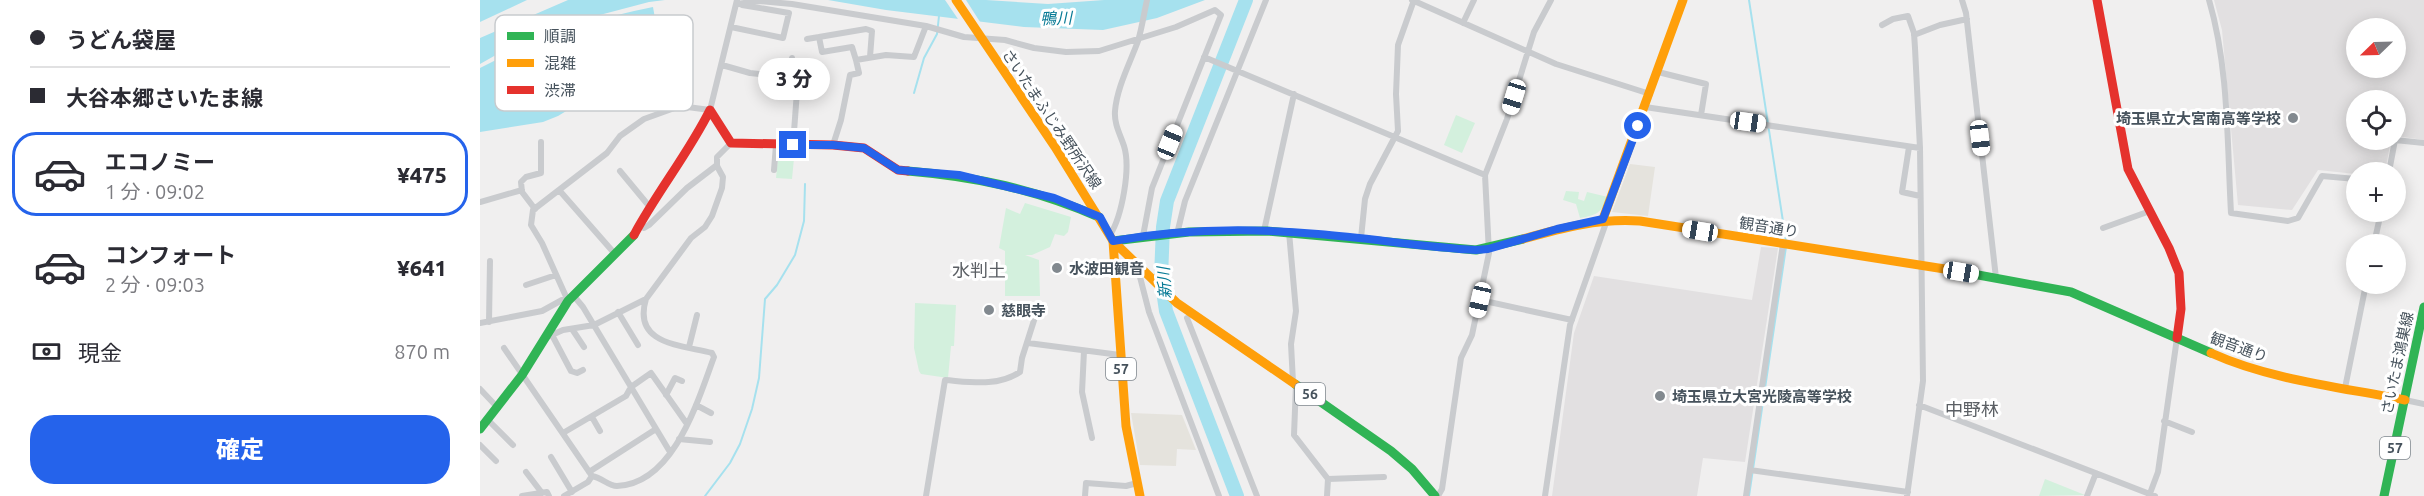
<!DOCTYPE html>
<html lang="ja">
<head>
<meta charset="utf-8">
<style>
  body { margin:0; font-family:Ubuntu,"Noto Sans JP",sans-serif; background:#f2f2f3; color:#2b2b33; height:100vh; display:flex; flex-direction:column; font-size:22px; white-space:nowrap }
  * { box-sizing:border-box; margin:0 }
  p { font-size:20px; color:#7c7c81 }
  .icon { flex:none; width:33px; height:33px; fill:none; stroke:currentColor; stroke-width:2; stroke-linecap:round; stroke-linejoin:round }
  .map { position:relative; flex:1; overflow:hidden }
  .drawer { display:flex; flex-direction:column; background:#fff; width:480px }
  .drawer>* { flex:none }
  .banner { display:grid; align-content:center; height:132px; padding:0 30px; background:#fff }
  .needle { width:39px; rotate:247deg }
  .buttons { position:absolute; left:1866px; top:18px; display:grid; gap:12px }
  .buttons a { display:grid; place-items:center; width:60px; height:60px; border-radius:50%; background:#fff; box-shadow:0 3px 15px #0003; font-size:30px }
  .end { position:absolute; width:27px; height:27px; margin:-14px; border:8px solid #2563eb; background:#fff; box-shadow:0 0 0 3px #fff }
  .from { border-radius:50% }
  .bubble { position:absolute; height:42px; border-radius:21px; background:#fff; box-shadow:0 3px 15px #0003; font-size:20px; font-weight:800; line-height:42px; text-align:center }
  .car { position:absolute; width:18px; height:36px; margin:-18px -9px; border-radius:8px; box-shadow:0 0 4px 2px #0007; background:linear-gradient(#fff 24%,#345 0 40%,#fff 0 76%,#345 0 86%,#fff 0) }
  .banner b { display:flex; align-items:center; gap:21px; height:57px; font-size:22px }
  .banner b+b { border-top:2px solid #e1e1e2 }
  .banner i { width:15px; height:15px; background:#2b2b33 }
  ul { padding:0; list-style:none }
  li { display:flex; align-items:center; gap:18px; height:84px; margin:0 12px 9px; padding:0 18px; border:3px solid transparent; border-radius:24px }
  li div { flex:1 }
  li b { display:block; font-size:22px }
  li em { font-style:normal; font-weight:800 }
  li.selected { border-color:#2563eb }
  li>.icon { width:54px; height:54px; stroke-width:1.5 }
  .pay { display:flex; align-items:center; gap:15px; height:66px; padding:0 30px; font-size:22px }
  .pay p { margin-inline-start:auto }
  .action { display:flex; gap:12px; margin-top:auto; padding:12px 30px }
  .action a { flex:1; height:69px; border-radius:24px; background:#2563eb; color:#fff; font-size:24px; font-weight:800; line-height:69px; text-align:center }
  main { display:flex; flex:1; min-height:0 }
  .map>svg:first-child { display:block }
  .commercial { fill:#e5e3dd }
  .education { fill:#e2e0e1; fill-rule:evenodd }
  .green { fill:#d3f0dd }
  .water { fill:#a6e1ee }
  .pier { fill:#f0efef }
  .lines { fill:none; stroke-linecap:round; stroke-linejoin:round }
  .stream { stroke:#a6e1ee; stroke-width:2 }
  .river { stroke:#a6e1ee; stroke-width:14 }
  .street { stroke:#c9cbce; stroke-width:6 }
  .fast { stroke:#30b455; stroke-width:9 }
  .slow { stroke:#ff9f0a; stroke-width:9 }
  .jam { stroke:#e5322d; stroke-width:9 }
  .route { stroke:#2563eb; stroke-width:8 }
  .poi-dot { fill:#82898f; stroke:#fff; stroke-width:2 }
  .labels { text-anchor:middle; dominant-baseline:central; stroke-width:6; stroke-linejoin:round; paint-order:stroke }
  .shield { fill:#fff; stroke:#7e868d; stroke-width:1.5 }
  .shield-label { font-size:14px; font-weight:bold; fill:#46525c }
  .poi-label { font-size:15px; font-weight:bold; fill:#46525c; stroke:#fff; text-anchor:start }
  .street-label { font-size:15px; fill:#46525c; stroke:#fff }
  .water-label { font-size:16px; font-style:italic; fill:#097b96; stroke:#fff }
  .quarter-label { font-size:18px; fill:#5b5f64; stroke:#fff }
  .key { fill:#fff; stroke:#c8cbce; stroke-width:1.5 }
  .key-label { font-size:16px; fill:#46525c }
</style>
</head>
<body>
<main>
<section class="drawer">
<div class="banner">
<b><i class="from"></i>うどん袋屋</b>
<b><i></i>大谷本郷さいたま線</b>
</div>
<ul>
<li class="selected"><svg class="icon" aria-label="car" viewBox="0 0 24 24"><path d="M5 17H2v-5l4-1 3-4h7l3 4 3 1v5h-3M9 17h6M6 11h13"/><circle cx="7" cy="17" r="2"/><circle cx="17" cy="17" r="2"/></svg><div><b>エコノミー</b><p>1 分 · 09:02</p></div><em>¥475</em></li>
<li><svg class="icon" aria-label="car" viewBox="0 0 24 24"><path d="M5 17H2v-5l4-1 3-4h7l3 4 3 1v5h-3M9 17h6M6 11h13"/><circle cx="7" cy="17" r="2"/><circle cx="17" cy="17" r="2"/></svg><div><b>コンフォート</b><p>2 分 · 09:03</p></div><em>¥641</em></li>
</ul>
<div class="pay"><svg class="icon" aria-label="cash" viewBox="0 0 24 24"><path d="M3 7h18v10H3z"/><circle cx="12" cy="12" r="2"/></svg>現金<p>870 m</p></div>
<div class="action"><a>確定</a></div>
</section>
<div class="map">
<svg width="1944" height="496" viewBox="0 0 1944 496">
  <rect width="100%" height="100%" fill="#f0efef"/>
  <!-- commercial -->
  <path class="commercial" d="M 1150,164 L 1175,167 L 1168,216 L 1132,212 Z
    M 651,413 L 702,415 L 716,450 L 697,449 L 696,466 L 660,465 Z"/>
  <!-- education -->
  <path class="education" d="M 1734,0 L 1944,0 L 1944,140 L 1916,136 L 1916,100 L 1876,100 L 1876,140 L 1911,140 L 1905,172 L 1876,174 L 1838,170 L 1812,210 L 1758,205 L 1742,30 ZM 1876,28 L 1916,28 L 1916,68 L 1876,68 Z
    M 1281,247 L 1298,248 L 1265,462 L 1223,458 L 1217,496 L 1072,496 L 1094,333 L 1114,276 L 1272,300 Z"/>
  <!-- green -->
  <path class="green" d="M 976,115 L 995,123 L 982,153 L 964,145 Z
    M 299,148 L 315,148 L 312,179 L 296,178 Z
    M 1086,191 L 1099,192 L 1098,199 L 1104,201 L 1107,192 L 1128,197 C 1121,213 1117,215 1100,218 L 1096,204 L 1083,200 Z
    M 545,203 L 591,217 L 588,232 L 584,236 L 575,234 L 570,247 L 552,255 L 545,255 L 559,260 L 560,296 L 525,296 L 525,251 L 519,248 L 526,208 L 540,214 Z
    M 435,303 L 476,305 L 474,346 L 471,346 L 468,378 L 441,374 L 439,371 L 434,348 Z
    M 1565,479 L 1605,495 L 1559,496 Z"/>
  <!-- water -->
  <path class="water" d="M 0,0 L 47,0 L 0,22 Z
    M 88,0 L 185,0 L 169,2 L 78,26 L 37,43 L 0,64 L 0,38 Z
    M 348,0 L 506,0 L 568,4 L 624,0 L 725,0 L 677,18 L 623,30 L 544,27 L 406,10 Z
    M 173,7 L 183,64 L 144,76 L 78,116 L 63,122 L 0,132 L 0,68 C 55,39 112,19 173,7 Z"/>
  <!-- pier -->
  <path class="pier" d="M 465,0 L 486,0 L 502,25 L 480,22 Z"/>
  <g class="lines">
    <!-- stream -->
    <path class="stream" d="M 1269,0 L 1306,241
      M 434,93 L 444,58 L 457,34 L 459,16
      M 225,496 L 250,463 L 260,444 L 272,409 L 279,378 L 285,299 L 297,285 L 315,255 L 324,221 L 325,184
      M 1269,496 L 1306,247"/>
    <!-- river -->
    <path class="river" d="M 757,496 L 686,311 L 681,277 L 683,227 L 687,201 L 766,0"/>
    <!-- street -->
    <path class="street" d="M 932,0 L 1076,64 L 1170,94
      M 1482,0 L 1486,13 L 1516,278
      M 1729,0 C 1749,68 1747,142 1751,213 L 1808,221 L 1818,218 L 1842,176 L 1876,179
      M 257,4 L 278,1 L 312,4 L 446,26 L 484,37 L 525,40 L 554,48 L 586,52 L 619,51 L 696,27 L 735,10 L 741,15 L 672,188 L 663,236
      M 983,23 L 994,0
      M 1402,25 L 1413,19 L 1428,16 L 1434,33 L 1435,48 L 1440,148 L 1443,381 L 1427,496
      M 251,27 L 303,38 L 309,13 L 262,5
      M 1434,35 L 1460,25 L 1487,19
      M 327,39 L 339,37
      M 724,57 L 1005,175 L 1009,253 L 992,335 L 981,358 L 962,489 L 958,496
      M 376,60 L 372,47 L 342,52 L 339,37 L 386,29 L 392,31 L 390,57
      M 242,65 L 270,73 L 318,78 L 313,145
      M 194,68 L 201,106
      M 1178,72 L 1226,84 L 1221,115
      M 309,77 L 312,58
      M 1165,107 L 1440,148
      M 353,145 L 361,120 L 370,75 L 379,73 L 376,60 L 406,55 L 434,57 L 446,26
      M 1429,147 L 1422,192 L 1440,196
      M 294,170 L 296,145
      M 140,171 L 169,206
      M 1909,172 L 1915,140 L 1944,143
      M 1005,175 L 1027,119 L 1054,32 L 1071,0
      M 79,190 L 135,254
      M 0,202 L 42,190
      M 55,209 L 42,192 L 41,182 L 46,177 L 61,173 L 61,142
      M 158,226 L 164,228 L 169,225 L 207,188 L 237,165
      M 1623,228 L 1670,211
      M 784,231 L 814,94
      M 809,232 L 816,311 L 811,344 L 813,382
      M 697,234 L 705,201 L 786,0
      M 630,235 C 642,216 651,168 644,146 C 640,134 634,124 635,111 C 637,87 650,63 658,41 C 662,28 664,13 667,0
      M 881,238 L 885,199 L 890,184 L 918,131 L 916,94 L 918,45 L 934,0
      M 1894,244 L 1901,212
      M 660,277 L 669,312 L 739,496
      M 46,285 L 76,275
      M 1000,300 L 1092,320
      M 138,312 L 158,345
      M 707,318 L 777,496
      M 9,322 L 10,261
      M 0,323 L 62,311 L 82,300 L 88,301 L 62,243 L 51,225 L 53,210 L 127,153 L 140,136 L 164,119 L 200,106 L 230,110 L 257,0
      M 92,329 L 104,347
      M 72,335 L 91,371 L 97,373 L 103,370
      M 65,338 L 83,330 L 114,325 L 166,299 L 211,238 L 225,227 L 232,216 L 242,188 L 243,177 L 237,166 L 237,157 L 251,143
      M 548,343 L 640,355
      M 209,347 L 217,315
      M 24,348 L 112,476 L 108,482 L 84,496
      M 604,351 L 602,392 L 612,438
      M 816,384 L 814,435 L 848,479 L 847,496
      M 1865,388 L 1886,284
      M 0,389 L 18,408
      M 186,395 L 195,378 L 202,381
      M 1925,400 L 1944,404
      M 216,405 L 231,413
      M 1439,405 L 1675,496
      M 112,417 L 120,431
      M 8,420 L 33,445
      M 1684,421 L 1712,432
      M 83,433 L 146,396 L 151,387 L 103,307 L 93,295
      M 199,439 L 230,442
      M 0,445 L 16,461
      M 190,452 L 151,387 L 171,373 L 207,424
      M 71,457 L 92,492
      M 1270,470 L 1428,492
      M 46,472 L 62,493
      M 109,472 L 176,429
      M 112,476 C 123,478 128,486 137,486 C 194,484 218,400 234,357 L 232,353 C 202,345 152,345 166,299
      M 848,479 L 904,477
      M 42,496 L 67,492 L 69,496
      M 446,496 L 465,380 C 491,382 517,387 540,372 L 542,358 L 557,311
      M 605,496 L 606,483 L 646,486 L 657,483
      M 1065,496 L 1090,325 L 1127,220
      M 1266,496 L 1303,244
      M 1607,496 L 1616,473
      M 1669,496 L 1678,472 L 1697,338"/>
    <!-- fast -->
    <path class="fast" d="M 428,171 C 498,177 554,189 619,217
      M 633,241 L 709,232 L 787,231 L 996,250 L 1043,239
      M 1471,270 L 1591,292 L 1731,353
      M 815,384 L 911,451 L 932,469 L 955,496
      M 0,429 L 42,375 L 88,301 L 154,235
      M 1904,496 L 1944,307"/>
    <!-- slow -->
    <path class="slow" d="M 476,0 L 575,147 L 633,241 L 697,303 L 815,384
      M 1123,219 L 1203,0
      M 1043,239 C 1082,228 1119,218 1160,221 L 1471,270
      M 633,241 L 646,426 L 660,496
      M 1731,353 C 1791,380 1860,387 1925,400"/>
    <!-- jam -->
    <path class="jam" d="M 1617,0 L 1648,169 L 1689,248 L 1699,273 L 1701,309 L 1697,338
      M 154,235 C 177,192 208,154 230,110 L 251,143 L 353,145 L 384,148 L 418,170 L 428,171"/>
  </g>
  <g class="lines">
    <!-- route -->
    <path class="route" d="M 313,145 L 353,145 L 384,148 L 418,170 L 479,175 L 574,198 L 620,217 L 633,241 C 699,229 771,228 838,234 C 890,238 943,247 996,250 L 1008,249 L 1077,229 L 1123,219 L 1158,126"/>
  </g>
  <!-- markers -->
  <g class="poi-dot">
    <circle cx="1813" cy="118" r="6"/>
    <circle cx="577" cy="268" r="6"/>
    <circle cx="509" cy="310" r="6"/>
    <circle cx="1180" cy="396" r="6"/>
  </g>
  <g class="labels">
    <!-- shield labels -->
    <g class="shield">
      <rect x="626" y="358" width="30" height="22" rx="4.5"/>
      <rect x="815" y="383" width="30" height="22" rx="4.5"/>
      <rect x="1900" y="437" width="30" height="22" rx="4.5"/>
    </g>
    <g class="shield-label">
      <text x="641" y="369">57</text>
      <text x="830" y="394">56</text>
      <text x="1915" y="448">57</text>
    </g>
    <!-- poi labels -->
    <g class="poi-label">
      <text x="1801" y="118" text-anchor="end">埼玉県立大宮南高等学校</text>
      <text x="589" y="268">水波田観音</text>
      <text x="521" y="310">慈眼寺</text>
      <text x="1192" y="396">埼玉県立大宮光陵高等学校</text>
    </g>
    <!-- street labels -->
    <g class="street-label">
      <text transform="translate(572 119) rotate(56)">さいたまふじみ野所沢線</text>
      <text transform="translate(1289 227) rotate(9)">観音通り</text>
      <text transform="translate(1759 347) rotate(20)">観音通り</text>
      <text transform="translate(1917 363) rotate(-78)">さいたま鴻巣線</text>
    </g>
    <!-- water labels -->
    <g class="water-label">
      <text transform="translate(576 18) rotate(-2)">鴨川</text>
      <text transform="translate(684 283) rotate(-94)">新川</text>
    </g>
    <!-- quarter labels -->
    <g class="quarter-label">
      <text x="499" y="270">水判土</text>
      <text x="1492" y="409">中野林</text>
    </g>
  </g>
  <!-- legend -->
  <rect x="15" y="15" width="198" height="96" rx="9" class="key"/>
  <rect x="27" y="32" width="27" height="8" fill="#30b455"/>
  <rect x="27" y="59" width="27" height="8" fill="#ff9f0a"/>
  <rect x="27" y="86" width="27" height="8" fill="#e5322d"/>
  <g class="key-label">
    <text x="64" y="42">順調</text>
    <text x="64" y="69">混雑</text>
    <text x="64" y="96">渋滞</text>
  </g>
</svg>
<div class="buttons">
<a><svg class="needle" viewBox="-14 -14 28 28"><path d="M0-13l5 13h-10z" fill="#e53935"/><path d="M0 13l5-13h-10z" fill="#7c7c81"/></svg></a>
<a><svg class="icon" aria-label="locate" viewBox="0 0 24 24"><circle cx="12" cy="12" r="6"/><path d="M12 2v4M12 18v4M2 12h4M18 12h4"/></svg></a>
<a>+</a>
<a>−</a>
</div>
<i class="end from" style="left:1158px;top:126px"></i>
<i class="end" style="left:313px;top:145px"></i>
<div class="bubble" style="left:278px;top:58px;width:72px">3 分</div>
<i class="car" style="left:1034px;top:97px;rotate:197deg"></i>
<i class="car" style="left:1268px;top:122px;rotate:98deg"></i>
<i class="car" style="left:1500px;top:138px;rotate:173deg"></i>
<i class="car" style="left:690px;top:142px;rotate:22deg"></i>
<i class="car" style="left:1220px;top:231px;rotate:279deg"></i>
<i class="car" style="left:1481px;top:272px;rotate:99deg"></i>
<i class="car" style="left:1000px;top:300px;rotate:193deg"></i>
</div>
</main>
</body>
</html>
